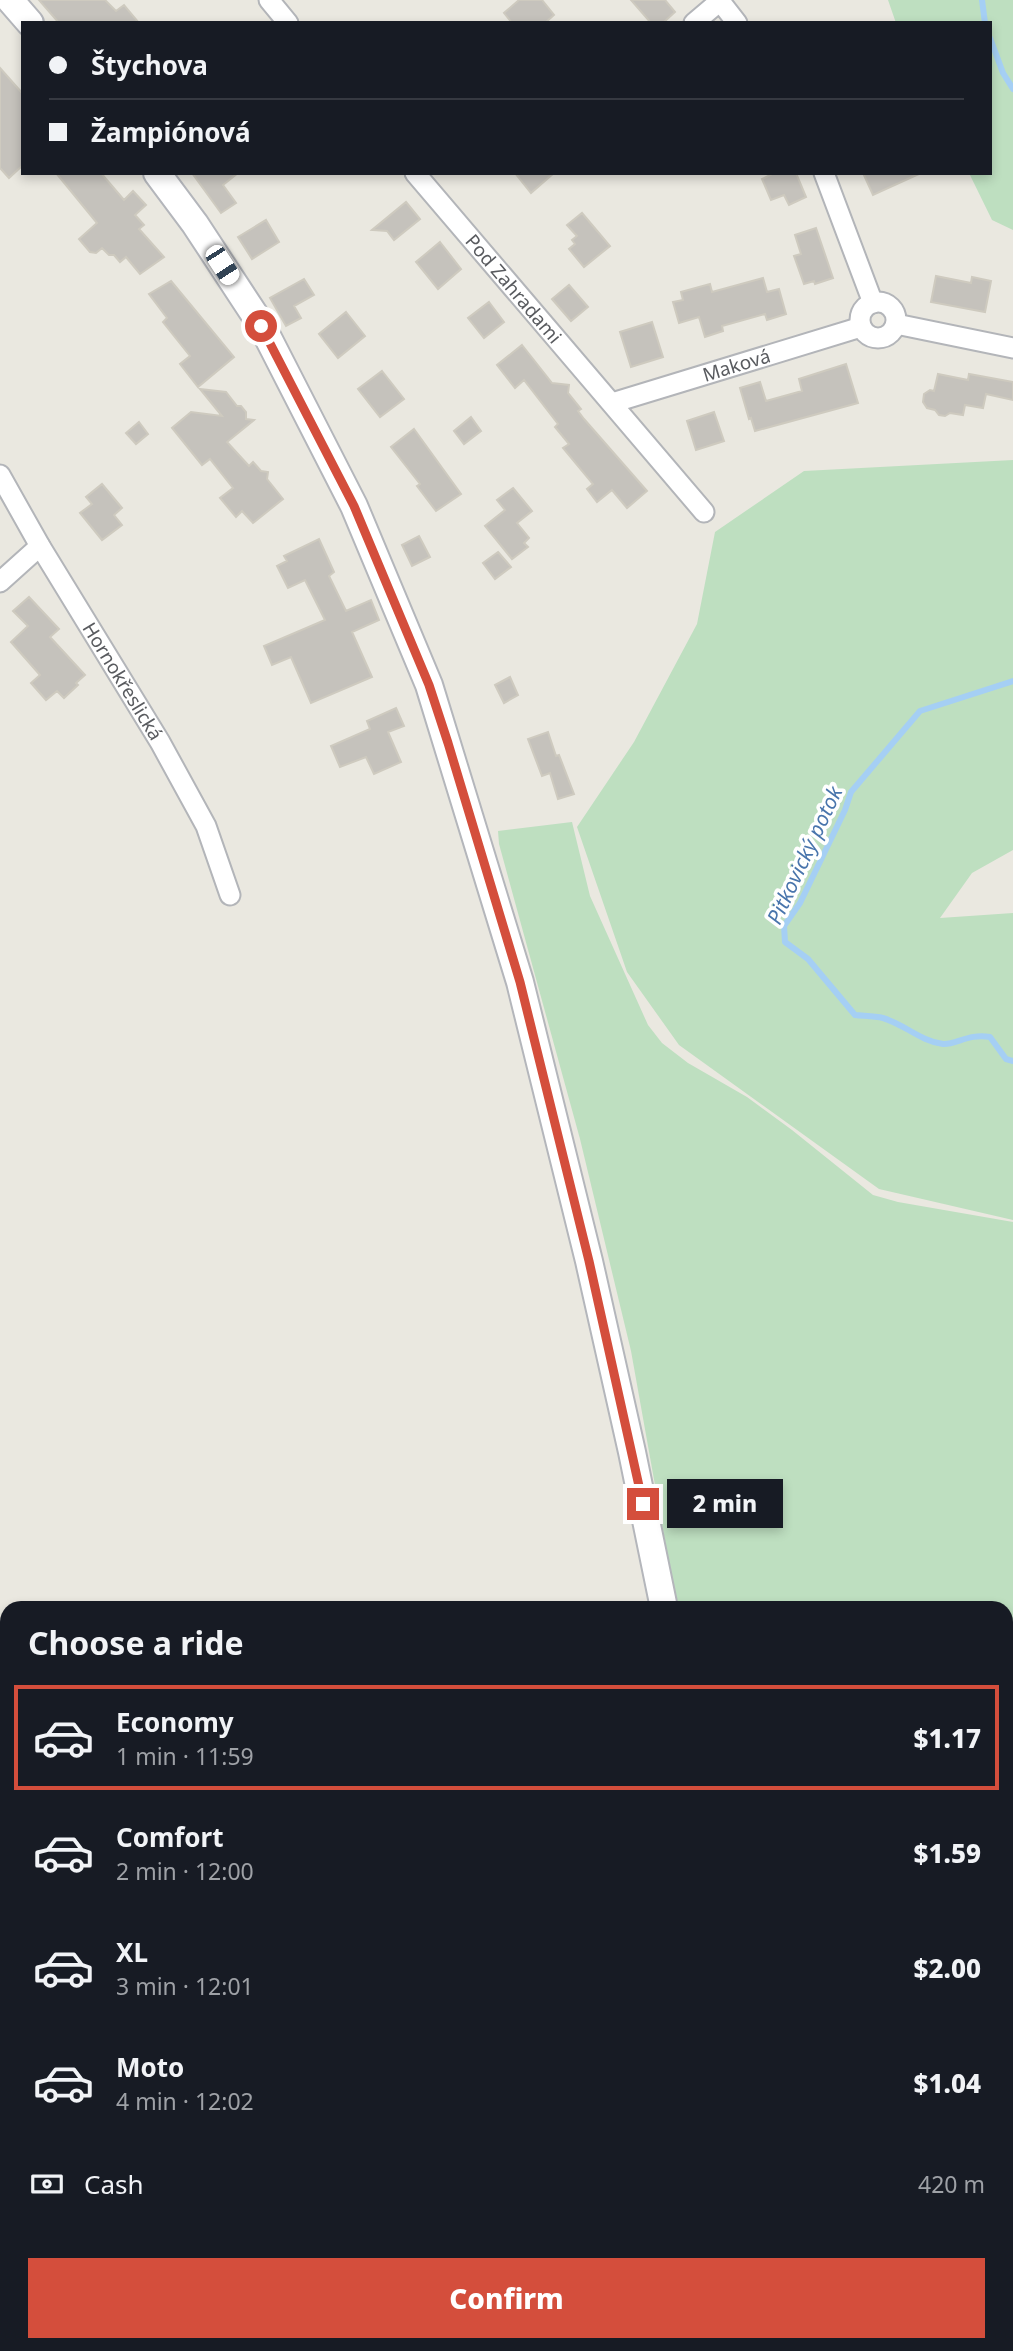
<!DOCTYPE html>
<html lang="en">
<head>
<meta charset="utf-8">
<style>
  body { margin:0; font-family:"Noto Sans",sans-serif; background:#20242c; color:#f1f3f6; height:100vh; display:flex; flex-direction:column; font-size:26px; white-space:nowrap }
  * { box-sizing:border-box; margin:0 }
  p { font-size:23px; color:#9ea1a6 }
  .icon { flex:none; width:38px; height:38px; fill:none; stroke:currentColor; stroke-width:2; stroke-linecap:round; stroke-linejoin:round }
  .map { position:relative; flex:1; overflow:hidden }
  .details { position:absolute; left:0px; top:1601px; width:1013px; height:751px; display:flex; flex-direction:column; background:#171b24; border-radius:21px 21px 0 0; box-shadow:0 4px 10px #0003 }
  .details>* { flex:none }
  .top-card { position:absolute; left:21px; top:21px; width:971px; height:154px; border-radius:0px; box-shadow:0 4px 10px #0003; display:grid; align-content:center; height:154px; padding:0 28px; background:#171b24 }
  .end { position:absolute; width:32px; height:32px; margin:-16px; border:9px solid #d44e3c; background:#fff; box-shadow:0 0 0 4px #fff }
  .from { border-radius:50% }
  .bubble { position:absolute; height:49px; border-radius:0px; background:#171b24; box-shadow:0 4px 10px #0003; font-size:23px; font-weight:800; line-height:49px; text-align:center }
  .car { position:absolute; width:21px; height:42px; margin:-21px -10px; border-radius:9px; box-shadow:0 0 5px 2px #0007; background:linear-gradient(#fff 24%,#345 0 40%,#fff 0 76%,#345 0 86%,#fff 0) }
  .top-card b { display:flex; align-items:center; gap:24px; height:66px; font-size:26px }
  .top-card b+b { border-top:2px solid #363941 }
  .top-card i { width:18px; height:18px; background:#f1f3f6 }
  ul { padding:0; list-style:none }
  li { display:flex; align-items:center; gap:21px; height:105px; margin:0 14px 10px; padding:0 14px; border:4px solid transparent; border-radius:0px }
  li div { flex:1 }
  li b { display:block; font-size:26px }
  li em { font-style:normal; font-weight:800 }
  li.current { border-color:#d44e3c }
  li>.icon { width:63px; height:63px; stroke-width:1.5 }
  h2 { padding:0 28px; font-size:32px; line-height:84px }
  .pay { display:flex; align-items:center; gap:18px; height:77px; padding:0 28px; font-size:26px }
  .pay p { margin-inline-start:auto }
  .cta { display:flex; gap:14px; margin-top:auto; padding:14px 28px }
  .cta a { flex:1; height:80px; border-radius:0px; background:#d44e3c; color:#fff; font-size:28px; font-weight:800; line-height:80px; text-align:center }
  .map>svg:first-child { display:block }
  .green { fill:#bedfc0 }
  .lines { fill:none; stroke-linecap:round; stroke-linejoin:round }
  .stream { stroke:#a5cff4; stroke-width:6 }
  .building { fill:#c5c2bc; stroke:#cecabf; stroke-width:2 }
  .street-casing { stroke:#b3b5b9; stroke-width:23 }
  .secondary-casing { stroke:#b4b6bb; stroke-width:30 }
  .street { stroke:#fff; stroke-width:19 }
  .secondary { stroke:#fff; stroke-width:26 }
  .route { stroke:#d44e3c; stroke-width:9 }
  .labels { text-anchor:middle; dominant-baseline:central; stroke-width:7; stroke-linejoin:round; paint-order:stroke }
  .street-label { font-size:19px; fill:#595b5f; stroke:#fff }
  .water-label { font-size:21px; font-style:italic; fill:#4975ac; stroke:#fff }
</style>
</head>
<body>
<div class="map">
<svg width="1013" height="2351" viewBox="0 0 1013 2351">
  <rect width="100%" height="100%" fill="#eae8e0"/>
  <!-- green -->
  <path class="green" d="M 888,0 L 1013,0 L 1013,230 L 992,220 L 969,173 L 990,173 L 990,23 L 896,23 Z
    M 1013,460 L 1013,850 L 972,873 L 940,918 L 1013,913 L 1013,1220 L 879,1189 L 679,1045 L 627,972 L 577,827 L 634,742 L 697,624 L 715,532 L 804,471 Z
    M 572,822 L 590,896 L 648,1025 L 662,1043 L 688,1063 L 747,1097 L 792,1130 L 873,1195 L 898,1202 L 1013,1222 L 1013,1831 L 1006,1833 L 1006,1608 L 677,1608 L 631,1351 L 580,1139 L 499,844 L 498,831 Z
    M 1006,1935 L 1013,1936 L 1013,1988 L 1006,1988 Z"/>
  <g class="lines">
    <!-- stream -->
    <path class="stream" d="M 982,0 L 985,23
      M 990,38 L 1003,73 L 1013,89
      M 1013,681 L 920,711 L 851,792 L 845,810 L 800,903 L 784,926 L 785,942 L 808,959 L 855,1015 C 864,1016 874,1016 883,1018 C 904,1024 920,1041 943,1044 C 956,1045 969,1033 990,1037 L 1006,1059 L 1013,1061"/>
  </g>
  <!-- building -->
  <path class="building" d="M 39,0 L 105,0 L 116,11 L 124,5 L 139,23 L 59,23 Z
    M 519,0 L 542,0 L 554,15 L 545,23 L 512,23 L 504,13 Z
    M 631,0 L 665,0 L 675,12 L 663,23 L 651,23 Z
    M 0,68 L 23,94 L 23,165 L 9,178 L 0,168 Z
    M 56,173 L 101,173 L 124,200 L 133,191 L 146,205 L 135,215 L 144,225 L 139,229 L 164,257 L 140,274 L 126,257 L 120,262 L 114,255 L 109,255 L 102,248 L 96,253 L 90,252 L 79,239 L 97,223 Z
    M 192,173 L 238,173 L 223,185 L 236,203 L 221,213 Z
    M 515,173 L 554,173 L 531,193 Z
    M 774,173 L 796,173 L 806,197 L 789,205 L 784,195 L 771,200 L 762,179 Z
    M 863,173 L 921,173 L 873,195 Z
    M 406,202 L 420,219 L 394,240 L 387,231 L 372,230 Z
    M 582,213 L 610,246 L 584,267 L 569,249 L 575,244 L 572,240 L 577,236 L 567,225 Z
    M 266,220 L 279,242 L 252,259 L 238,237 Z
    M 816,228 L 833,278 L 815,284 L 814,281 L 804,284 L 794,256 L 801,254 L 795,235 Z
    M 440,242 L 461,269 L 438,289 L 416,262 Z
    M 936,276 L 971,283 L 972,277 L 991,281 L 985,312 L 931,302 Z
    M 763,278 L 767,292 L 779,289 L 786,314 L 767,320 L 765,314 L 722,326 L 723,331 L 705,337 L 699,317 L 679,323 L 673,302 L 683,300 L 681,292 L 710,284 L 712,292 Z
    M 304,279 L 314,295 L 294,306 L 301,318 L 286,326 L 270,298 Z
    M 171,281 L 234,357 L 198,387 L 180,364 L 190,356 L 163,322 L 167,318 L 149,294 Z
    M 569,285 L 588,307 L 571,321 L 552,299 Z
    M 489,302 L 504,322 L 484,338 L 468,318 Z
    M 346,312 L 365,336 L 338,358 L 319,334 Z
    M 652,322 L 663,357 L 631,367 L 620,332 Z
    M 522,345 L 552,383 L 569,385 L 568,393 L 581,409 L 578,411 L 584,419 L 647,491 L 627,508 L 612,490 L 597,502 L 587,489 L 593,484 L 563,448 L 569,444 L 555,427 L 558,424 L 524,380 L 515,388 L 497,365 Z
    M 846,364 L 858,403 L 755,431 L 751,418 L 749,419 L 740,388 L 760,382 L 766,401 L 802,391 L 799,379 Z
    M 382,371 L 404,399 L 380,417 L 358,389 Z
    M 938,374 L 968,380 L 969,374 L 1013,382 L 1013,400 L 986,394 L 983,408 L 965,405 L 963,415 L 950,413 L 945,416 L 939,415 L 935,410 L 927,408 L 923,402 L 924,394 L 930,390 L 934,391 Z
    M 200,389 L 226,392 L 237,406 L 241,406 L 246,412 L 246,419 L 254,420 L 227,442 L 249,466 L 253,462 L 261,471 L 268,472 L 267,479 L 283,499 L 253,523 L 242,511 L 236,517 L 220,498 L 233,488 L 210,459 L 202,465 L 172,428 L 191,412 L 222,416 Z
    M 714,412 L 724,441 L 696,450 L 687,421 Z
    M 471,417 L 481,431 L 464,444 L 454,431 Z
    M 139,422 L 148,434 L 136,444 L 126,433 Z
    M 414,429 L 461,494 L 436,511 L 417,486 L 420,484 L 391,447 Z
    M 102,484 L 122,508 L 114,515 L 122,525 L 102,540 L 80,513 L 92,504 L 86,497 Z
    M 513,488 L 532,511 L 517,523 L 529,538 L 524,543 L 528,547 L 512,559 L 485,526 L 505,510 L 497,500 Z
    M 419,536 L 430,557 L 412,566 L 402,545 Z
    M 319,539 L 334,572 L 329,576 L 346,611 L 371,600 L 379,620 L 352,632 L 372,677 L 311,703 L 291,657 L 272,665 L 264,646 L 325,620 L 305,580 L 288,588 L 277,566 L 287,561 L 284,556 Z
    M 498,552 L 511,567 L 495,579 L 483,563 Z
    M 29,597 L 59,629 L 50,637 L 85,675 L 76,683 L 78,685 L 64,698 L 57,691 L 46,700 L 31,683 L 40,675 L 11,642 L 28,626 L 13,611 Z
    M 510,677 L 518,695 L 504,703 L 495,685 Z
    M 396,708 L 404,726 L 388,732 L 401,762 L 374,774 L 366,757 L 340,767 L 331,746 L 370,729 L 367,721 Z
    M 548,732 L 556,756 L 559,755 L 574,794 L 558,799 L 550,773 L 542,776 L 528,739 Z"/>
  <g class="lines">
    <defs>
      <g id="street">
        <path d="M 269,0 L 288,23"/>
        <path d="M 719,0 L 737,23"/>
        <path d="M 694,23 L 720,1"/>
        <path id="s1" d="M 415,173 L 704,512"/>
        <path d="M 824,173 L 873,303"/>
        <circle cx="878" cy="320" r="18"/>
        <path d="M 896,324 L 1013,348"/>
        <path id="s2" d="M 612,403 L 861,327"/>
        <path id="s3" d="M 0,475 L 40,546 L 160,742 L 206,826 L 230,895"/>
        <path d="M 0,582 L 40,546"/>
      </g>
      <path id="secondary" d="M 10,0 L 30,23
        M 157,173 L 195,224 L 262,326 L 354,506 L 429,685 L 520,982 L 589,1261 L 632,1452 L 664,1608
        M 886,2345 L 888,2351"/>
    </defs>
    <!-- street casing -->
    <use href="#street" class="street-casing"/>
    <!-- secondary casing -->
    <use href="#secondary" class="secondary-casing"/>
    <!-- street -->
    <use href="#street" class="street"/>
    <!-- secondary -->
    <use href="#secondary" class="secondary"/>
  </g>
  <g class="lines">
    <!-- route -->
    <path class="route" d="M 261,326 L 354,506 L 429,685 L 448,743 L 520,982 L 589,1261 L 643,1504"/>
  </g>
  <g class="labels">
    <!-- street labels -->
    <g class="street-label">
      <text stroke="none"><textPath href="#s1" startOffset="152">Pod Zahradami</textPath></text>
      <text stroke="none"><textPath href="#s2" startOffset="130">Maková</textPath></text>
      <text stroke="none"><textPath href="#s3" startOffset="240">Hornokřeslická</textPath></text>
    </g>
    <!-- water labels -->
    <g class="water-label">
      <text transform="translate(804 855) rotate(-65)">Pitkovický potok</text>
    </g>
  </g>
</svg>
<i class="end from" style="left:261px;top:326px"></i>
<i class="end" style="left:643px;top:1504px"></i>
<div class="bubble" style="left:667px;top:1479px;width:116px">2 min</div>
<i class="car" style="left:222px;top:265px;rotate:147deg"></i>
<div class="top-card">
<b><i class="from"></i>Štychova</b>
<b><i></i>Žampiónová</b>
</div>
<section class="details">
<h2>Choose a ride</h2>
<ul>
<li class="current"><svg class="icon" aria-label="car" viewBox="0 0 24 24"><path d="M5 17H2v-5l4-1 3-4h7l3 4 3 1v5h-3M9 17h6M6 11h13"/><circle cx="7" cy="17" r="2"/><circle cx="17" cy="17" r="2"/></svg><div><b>Economy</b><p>1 min · 11:59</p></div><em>$1.17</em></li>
<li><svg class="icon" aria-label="car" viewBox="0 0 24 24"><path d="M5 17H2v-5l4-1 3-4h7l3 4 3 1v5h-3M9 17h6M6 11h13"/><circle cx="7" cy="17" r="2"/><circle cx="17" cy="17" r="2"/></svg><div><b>Comfort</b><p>2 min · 12:00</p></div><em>$1.59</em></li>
<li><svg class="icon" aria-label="car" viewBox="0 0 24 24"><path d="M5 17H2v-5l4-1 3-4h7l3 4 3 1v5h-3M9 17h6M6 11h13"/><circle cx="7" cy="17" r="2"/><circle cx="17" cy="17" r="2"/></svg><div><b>XL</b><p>3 min · 12:01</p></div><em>$2.00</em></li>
<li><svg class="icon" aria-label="car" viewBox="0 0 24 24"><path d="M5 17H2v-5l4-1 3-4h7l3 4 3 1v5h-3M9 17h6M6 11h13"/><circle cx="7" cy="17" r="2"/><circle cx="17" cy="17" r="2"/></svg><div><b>Moto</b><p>4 min · 12:02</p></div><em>$1.04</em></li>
</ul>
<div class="pay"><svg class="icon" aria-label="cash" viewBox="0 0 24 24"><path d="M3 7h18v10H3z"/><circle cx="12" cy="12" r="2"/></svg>Cash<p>420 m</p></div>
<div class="cta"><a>Confirm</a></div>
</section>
</div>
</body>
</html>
